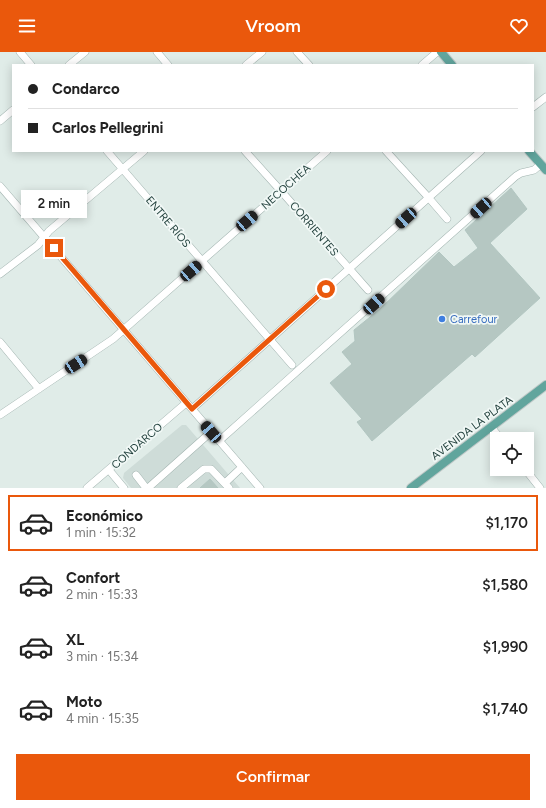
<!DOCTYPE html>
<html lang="es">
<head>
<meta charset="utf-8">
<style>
  body { margin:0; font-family:Figtree,sans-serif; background:#f2f2f2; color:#222; height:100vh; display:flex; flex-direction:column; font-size:15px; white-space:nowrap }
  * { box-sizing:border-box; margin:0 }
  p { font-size:13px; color:#767676 }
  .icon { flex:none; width:22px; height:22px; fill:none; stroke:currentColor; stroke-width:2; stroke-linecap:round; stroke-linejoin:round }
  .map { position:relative; height:436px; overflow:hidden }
  .panel { display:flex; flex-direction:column; background:#fff; flex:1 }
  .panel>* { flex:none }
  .hud { position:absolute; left:12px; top:12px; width:522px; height:88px; border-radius:0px; box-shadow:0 2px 10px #0003; display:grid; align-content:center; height:88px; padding:0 16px; background:#fff }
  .tools { position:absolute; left:490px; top:380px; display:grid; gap:8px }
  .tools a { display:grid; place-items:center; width:44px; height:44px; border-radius:0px; background:#fff; box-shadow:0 2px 10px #0003; font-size:20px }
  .end { position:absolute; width:18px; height:18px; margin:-9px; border:5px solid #ea580c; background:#fff; box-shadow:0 0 0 2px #fff }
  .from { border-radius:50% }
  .bubble { position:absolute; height:28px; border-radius:0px; background:#fff; box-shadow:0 2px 10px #0003; font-size:13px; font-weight:600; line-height:28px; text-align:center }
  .car { position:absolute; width:12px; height:24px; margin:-12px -6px; border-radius:5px; box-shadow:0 0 3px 1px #0007; background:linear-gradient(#222 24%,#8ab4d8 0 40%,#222 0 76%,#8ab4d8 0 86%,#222 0) }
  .hud b { display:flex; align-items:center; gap:14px; height:38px; font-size:15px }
  .hud b+b { border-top:1px solid #e0e0e0 }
  .hud i { width:10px; height:10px; background:#222 }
  ul { padding:7px 0 0; list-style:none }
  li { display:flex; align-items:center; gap:12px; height:56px; margin:0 8px 6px; padding:0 8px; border:2px solid transparent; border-radius:0px }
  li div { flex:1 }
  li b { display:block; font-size:15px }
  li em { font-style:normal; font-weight:600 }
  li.on { border-color:#ea580c }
  li>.icon { width:36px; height:36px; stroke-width:1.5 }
  .cta { display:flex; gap:8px; margin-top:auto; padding:8px 16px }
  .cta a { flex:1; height:46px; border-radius:0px; background:#ea580c; color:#fff; font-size:16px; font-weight:600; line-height:46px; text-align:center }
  header { display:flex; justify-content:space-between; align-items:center; height:52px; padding:0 16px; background:#ea580c; color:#fff; font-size:18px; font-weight:600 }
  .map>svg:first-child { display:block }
  .built { fill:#cedcd8 }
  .building { fill:#b5c7c2; stroke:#b2c6c1 }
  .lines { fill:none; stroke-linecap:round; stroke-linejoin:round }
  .minor-casing { stroke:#a2b4b0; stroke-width:8 }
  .major-casing { stroke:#c0c9c8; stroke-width:10 }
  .minor { stroke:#fff; stroke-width:7 }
  .major { stroke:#61a59d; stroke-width:8 }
  .route { stroke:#ea580c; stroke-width:5 }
  .shop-dot { fill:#3f7fe0; stroke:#f1f8f6; stroke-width:1.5 }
  .labels { text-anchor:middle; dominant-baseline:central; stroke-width:3.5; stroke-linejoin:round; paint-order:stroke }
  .street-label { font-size:11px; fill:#1f3e3a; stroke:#f1f8f6 }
  .shop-label { font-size:11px; fill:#366cbe; stroke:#f1f8f6; text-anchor:start }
</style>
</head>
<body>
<header><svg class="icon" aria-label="menu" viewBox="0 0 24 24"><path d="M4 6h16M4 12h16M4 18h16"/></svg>Vroom<svg class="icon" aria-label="heart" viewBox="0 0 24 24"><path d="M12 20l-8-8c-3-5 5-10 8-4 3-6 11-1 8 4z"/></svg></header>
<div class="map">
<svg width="546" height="436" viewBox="0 0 546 436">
  <rect width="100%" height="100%" fill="#e0ece8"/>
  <!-- built -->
  <path class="built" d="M 182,373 L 186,373 L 240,436 L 131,436 L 123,426 L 124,421 Z"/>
  <!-- building -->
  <path class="building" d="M 511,136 L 527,157 L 490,191 L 540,246 L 475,305 L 472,302 L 372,389 L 357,370 L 362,367 L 330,331 L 352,312 L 342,300 L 355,289 L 354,278 L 380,257 L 439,200 L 454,215 L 478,196 L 465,178 Z
    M 210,427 L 218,436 L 200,436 Z"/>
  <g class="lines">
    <defs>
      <path id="minor" d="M 20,0 L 31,13
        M 157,0 L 168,13
        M 297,0 L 309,13
        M 69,13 L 85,0
        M 246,13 L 262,0
        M 422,13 L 437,0
        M 533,55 L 546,45
        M 0,69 L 13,58
        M 107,99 L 292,313
        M 245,99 L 281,139 L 368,238
        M 386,99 L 428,145 L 447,167
        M 0,134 L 260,436
        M 0,222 L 38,193 L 49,179 L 144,99
        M 0,290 L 39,337
        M 192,357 L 481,99
        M 0,363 L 113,287 L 327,99
        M 491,375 L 501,387
        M 219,389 L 516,124 L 521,121 L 534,118 L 541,112
        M 525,417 L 540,436
        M 109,418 L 124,436
        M 136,423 L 146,436
        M 225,431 L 242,415
        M 87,436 L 186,351
        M 148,436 L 211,380
        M 181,436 L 204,417 L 211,417 L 229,436"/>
      <path id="major" d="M 441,0 L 452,13
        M 529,99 L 546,118
        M 411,436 L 546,333"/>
    </defs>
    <!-- minor casing -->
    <use href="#minor" class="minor-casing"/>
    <!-- major casing -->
    <use href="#major" class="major-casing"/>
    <!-- minor -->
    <use href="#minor" class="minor"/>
    <!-- major -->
    <use href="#major" class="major"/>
  </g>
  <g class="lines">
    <!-- route -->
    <path class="route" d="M 54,196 L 192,357 L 326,237"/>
  </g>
  <!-- markers -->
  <circle class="shop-dot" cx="442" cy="267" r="4"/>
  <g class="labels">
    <!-- street labels -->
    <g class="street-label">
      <text transform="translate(286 135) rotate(-42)">NECOCHEA</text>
      <text transform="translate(168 170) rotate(50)">ENTRE RÍOS</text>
      <text transform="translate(314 177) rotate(49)">CORRIENTES</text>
      <text transform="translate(472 376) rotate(-37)">AVENIDA LA PLATA</text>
      <text transform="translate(137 394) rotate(-41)">CONDARCO</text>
    </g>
    <!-- shop labels -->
    <g class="shop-label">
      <text x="450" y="267">Carrefour</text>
    </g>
  </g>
</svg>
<div class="tools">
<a><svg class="icon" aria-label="locate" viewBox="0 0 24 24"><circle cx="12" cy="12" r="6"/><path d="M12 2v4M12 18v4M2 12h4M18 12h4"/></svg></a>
</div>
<i class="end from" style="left:326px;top:237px"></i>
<i class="end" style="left:54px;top:196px"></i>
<div class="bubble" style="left:21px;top:138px;width:66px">2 min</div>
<i class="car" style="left:481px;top:156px;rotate:228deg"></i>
<i class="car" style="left:406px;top:166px;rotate:228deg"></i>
<i class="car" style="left:247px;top:169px;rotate:49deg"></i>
<i class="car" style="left:191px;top:219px;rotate:49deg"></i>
<i class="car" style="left:374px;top:252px;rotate:48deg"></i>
<i class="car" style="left:76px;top:312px;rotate:57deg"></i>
<i class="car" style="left:211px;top:380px;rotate:319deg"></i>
<div class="hud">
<b><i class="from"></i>Condarco</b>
<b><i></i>Carlos Pellegrini</b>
</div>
</div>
<section class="panel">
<ul>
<li class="on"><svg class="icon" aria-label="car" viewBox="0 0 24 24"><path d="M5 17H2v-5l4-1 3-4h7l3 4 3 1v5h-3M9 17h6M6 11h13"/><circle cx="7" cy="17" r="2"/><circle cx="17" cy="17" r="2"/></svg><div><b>Económico</b><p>1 min · 15:32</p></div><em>$1,170</em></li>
<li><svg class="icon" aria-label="car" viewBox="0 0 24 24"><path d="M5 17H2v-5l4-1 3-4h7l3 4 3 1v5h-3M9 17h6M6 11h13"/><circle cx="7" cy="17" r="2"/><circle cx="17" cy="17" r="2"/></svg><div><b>Confort</b><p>2 min · 15:33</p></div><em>$1,580</em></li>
<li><svg class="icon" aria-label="car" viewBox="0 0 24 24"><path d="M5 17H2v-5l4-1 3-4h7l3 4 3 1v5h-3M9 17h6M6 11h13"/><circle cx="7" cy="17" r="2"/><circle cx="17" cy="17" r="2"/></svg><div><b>XL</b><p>3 min · 15:34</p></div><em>$1,990</em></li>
<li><svg class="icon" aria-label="car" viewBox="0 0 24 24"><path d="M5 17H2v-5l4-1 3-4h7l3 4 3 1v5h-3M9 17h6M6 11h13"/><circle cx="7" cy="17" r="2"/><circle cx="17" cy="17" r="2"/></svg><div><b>Moto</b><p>4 min · 15:35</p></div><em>$1,740</em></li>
</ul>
<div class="cta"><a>Confirmar</a></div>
</section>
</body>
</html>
